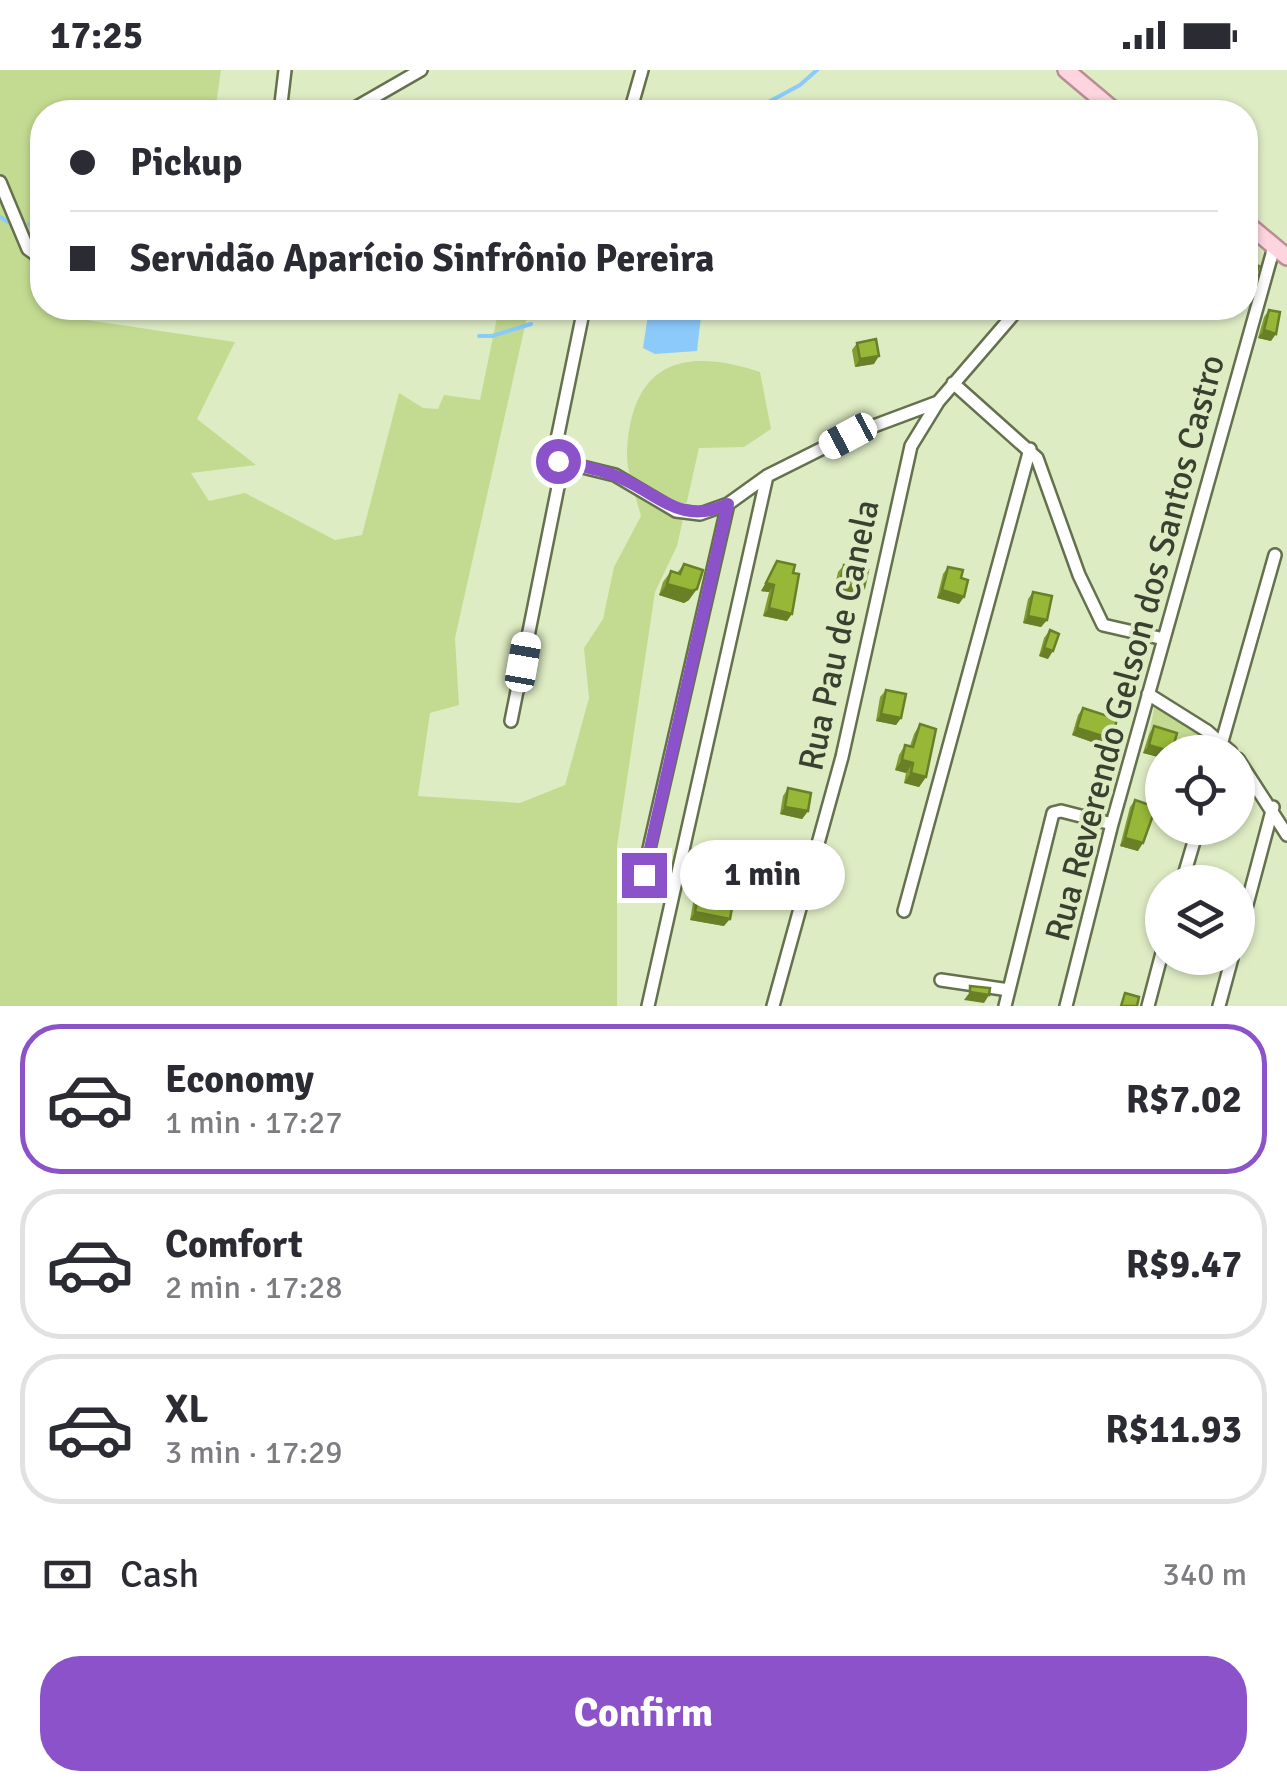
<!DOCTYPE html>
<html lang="en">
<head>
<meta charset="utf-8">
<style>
  body { margin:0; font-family:Signika,sans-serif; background:#f2f2f3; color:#2b2b33; height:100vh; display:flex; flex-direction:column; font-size:38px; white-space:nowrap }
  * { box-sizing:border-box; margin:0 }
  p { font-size:32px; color:#7c7c81 }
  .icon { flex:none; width:55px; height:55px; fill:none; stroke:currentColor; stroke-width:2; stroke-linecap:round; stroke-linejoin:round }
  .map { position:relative; height:936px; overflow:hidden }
  .side { display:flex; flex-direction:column; background:#fff; flex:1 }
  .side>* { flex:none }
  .top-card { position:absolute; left:30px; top:30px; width:1228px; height:220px; border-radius:40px; box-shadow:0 2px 8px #0004; display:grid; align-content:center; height:220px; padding:0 40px; background:#fff }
  .tools { position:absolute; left:1145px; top:665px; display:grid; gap:20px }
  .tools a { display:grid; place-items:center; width:110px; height:110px; border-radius:50%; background:#fff; box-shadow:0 2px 8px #0004; font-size:50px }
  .end { position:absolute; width:45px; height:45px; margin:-22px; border:12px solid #8b52ca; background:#fff; box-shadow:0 0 0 5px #fff }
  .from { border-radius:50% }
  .bubble { position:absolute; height:70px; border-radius:35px; background:#fff; box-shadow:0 2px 8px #0004; font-size:32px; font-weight:800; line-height:70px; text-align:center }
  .car { position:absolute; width:30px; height:60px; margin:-30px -15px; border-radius:12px; box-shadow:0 0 8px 2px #0007; background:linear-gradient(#fff 24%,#345 0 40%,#fff 0 76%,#345 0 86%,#fff 0) }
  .top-card b { display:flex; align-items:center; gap:35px; height:95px; font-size:38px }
  .top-card b+b { border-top:2px solid #e1e1e2 }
  .top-card i { width:25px; height:25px; background:#2b2b33 }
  ul { padding:18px 0 0; list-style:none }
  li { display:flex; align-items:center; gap:30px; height:150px; margin:0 20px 15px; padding:0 20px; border:5px solid #e1e1e2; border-radius:40px }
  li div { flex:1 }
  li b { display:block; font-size:38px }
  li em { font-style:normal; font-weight:800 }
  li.selected { border-color:#8b52ca }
  li>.icon { width:90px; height:90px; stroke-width:1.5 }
  .pay { display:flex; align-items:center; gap:25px; height:110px; padding:0 40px; font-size:38px }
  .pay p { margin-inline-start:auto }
  .cta { display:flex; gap:20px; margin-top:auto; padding:20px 40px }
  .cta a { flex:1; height:115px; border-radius:40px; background:#8b52ca; color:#fff; font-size:40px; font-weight:800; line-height:115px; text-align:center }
  .status { display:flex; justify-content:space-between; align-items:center; height:70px; padding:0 50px; background:#fff; direction:ltr }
  .status svg { height:28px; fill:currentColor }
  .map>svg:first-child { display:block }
  .green { fill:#c3db91 }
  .water { fill:#8ccafb }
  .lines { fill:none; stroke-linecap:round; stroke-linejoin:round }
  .stream { stroke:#8ccafb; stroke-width:4 }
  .minor-casing { stroke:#65714e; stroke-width:16 }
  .major-casing { stroke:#b98e93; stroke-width:20 }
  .minor { stroke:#fff; stroke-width:11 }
  .major { stroke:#fed4df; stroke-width:15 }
  .wall { fill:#819d2f }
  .shaded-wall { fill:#698026 }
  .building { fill:#96b737; stroke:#698026; stroke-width:2.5 }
  .route { stroke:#8b52ca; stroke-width:12 }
  .labels { text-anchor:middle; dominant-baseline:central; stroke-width:8; stroke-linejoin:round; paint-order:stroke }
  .street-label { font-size:35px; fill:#3a4030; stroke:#deecc4 }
</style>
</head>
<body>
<div class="status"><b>17:25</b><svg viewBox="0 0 49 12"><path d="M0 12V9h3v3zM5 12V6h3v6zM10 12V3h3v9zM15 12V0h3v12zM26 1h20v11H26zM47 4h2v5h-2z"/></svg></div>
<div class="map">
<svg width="1287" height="936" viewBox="0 0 1287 936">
  <rect width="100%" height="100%" fill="#deecc4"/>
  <!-- green -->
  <path class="green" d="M 0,0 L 221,0 L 215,42 L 42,42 L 42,238 L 83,238 L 80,249 L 235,272 L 197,349 L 256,395 L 191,403 L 209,431 L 245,423 L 335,470 L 362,465 L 399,323 L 423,338 L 438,339 L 444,325 L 480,330 L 499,238 L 529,238 L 455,568 L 459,635 L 430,643 L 418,726 L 520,733 L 565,715 L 589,628 L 584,578 L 603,549 L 614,497 L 641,446 C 636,427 627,404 627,385 C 630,293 682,276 760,302 L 771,359 L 744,377 L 699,378 L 677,476 L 655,522 L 617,776 L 617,936 L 0,936 Z
    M 1155,635 L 1199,663 L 1196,674 L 1149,663 Z"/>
  <!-- water -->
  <path class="water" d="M 649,238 L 702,238 L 697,281 L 655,284 L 643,278 Z"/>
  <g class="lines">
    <!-- stream -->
    <path class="stream" d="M 750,42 L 800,15 L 817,0
      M 0,147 L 10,153
      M 29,154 L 42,157
      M 479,266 L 492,266 L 531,254"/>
    <defs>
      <path id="minor" d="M 201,42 L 224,39 L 280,42
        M 280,42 L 285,0
        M 348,42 L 421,0
        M 630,42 L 642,0
        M 0,112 L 28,179 L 42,189
        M 953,313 L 1037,388 L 1079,505 L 1103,555 L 1164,569
        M 558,391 L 615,405 L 676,441 L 700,444 L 728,434 L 767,406 L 847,366 L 938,332
        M 1148,624 L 1207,661 L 1231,682
        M 511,651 L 558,417 L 555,379 L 584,238
        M 1219,682 L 1275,485
        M 1238,689 L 1287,765
        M 643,805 L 728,434
        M 1182,812 L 1198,758
        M 904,841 L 1030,379
        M 1238,868 L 1273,737
        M 941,910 L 1009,920
        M 648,936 L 767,406
        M 773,936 L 842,687 L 911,376 L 938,332 L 1019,238
        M 1005,936 L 1053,743 L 1061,741 L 1112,754
        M 1066,936 L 1112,754 L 1274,177
        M 1148,936 L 1162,883
        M 1219,936 L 1232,888"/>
      <path id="major" d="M 1066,0 L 1116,42
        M 1245,152 L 1287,187"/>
    </defs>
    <!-- minor casing -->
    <use href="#minor" class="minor-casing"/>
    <!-- major casing -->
    <use href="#major" class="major-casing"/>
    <!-- minor -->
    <use href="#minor" class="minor"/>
    <!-- major -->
    <use href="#major" class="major"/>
  </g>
  <!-- wall -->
  <path class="wall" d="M 1269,240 L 1271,271 L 1258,268 L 1264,247 Z
    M 857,273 L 874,294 L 855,297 L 852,280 Z
    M 777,491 L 787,551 L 763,546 L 769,522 L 761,521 Z
    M 684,494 L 689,530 L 684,533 L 659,525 L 663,512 L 671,501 L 677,503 Z
    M 844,495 L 864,518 L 859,526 L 834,520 L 838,502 Z
    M 948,497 L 959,534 L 937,528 L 943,504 Z
    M 1033,522 L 1047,550 L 1041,557 L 1023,553 L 1028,529 Z
    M 1050,560 L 1048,589 L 1039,586 L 1044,568 Z
    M 886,620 L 901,648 L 896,655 L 876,651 L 880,627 Z
    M 1083,638 L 1106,677 L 1072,665 L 1078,645 Z
    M 920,654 L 926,707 L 919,717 L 904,713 L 906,703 L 895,700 L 899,685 L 905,675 L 910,676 L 914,664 Z
    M 1154,656 L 1177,663 L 1171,682 L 1162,682 L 1162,688 L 1143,683 L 1149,664 Z
    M 788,718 L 808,741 L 802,749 L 780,744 L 783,726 Z
    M 1135,730 L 1138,781 L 1120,776 L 1130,737 Z
    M 703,781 L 721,804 L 716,811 L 695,805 L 698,788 Z
    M 698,826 L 724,856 L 690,850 L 693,833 Z"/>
  <!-- shaded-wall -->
  <path class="shaded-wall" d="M 1264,260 L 1276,264 L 1271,271 L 1258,268 Z
    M 879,286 L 874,294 L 855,297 L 860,289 Z
    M 766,513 L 774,515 L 769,522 L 761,521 Z
    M 840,513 L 864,518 L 859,526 L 834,520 Z
    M 667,514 L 697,519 L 689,530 L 684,533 L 659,525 Z
    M 942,520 L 964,527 L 959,534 L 937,528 Z
    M 769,538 L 792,544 L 787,551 L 763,546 Z
    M 1028,546 L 1047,550 L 1041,557 L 1023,553 Z
    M 1044,578 L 1053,581 L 1048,589 L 1039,586 Z
    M 881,644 L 901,648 L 896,655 L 876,651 Z
    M 1077,658 L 1112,669 L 1106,677 L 1072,665 Z
    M 1149,675 L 1172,682 L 1162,682 L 1162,688 L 1143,683 Z
    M 902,690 L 913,693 L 906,703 L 895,700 Z
    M 911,703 L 926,707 L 919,717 L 904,713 Z
    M 785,737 L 808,741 L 802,749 L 780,744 Z
    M 1125,768 L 1143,773 L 1138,781 L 1120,776 Z
    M 701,798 L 721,804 L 716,811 L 695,805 Z
    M 695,842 L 730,849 L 724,856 L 690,850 Z
    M 970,922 L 989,925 L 984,933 L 964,930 Z"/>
  <!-- building -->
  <path class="building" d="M 1245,191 L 1259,196 L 1250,222 L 1245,220 Z
    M 1269,240 L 1280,242 L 1276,264 L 1264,260 Z
    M 876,269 L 879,286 L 860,289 L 857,273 Z
    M 777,491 L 795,495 L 793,503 L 799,504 L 792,544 L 769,538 L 774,515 L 766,513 Z
    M 684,494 L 703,500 L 697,519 L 692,521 L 667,514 L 671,501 L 680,504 Z
    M 844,495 L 868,500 L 864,518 L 840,513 Z
    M 948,497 L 963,500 L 961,508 L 968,510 L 964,527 L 942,520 Z
    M 1033,522 L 1052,526 L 1047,550 L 1028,546 Z
    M 1050,560 L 1059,564 L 1053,581 L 1044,578 Z
    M 886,620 L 906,624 L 901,648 L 881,644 Z
    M 1083,638 L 1117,649 L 1112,669 L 1077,658 Z
    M 920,654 L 936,659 L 926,707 L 911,703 L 913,693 L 902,690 L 905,675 L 913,677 Z
    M 1154,656 L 1177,663 L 1172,682 L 1149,675 Z
    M 788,718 L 811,723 L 808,741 L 785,737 Z
    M 1135,730 L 1156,737 L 1143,773 L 1125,768 Z
    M 703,781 L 730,785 L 721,804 L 701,798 Z
    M 698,826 L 733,832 L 730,849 L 695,842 Z
    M 970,916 L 990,918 L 989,925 L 970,922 Z
    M 1125,923 L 1139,927 L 1137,936 L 1121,936 Z"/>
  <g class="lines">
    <!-- route -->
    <path class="route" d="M 558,391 C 581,396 606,400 627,411 C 665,430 684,454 728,434 L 644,805"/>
  </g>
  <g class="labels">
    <!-- street labels -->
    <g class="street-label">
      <text transform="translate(839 565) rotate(-78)">Rua Pau de Canela</text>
      <text transform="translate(1135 578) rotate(-75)">Rua Reverendo Gelson dos Santos Castro</text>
    </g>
  </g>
</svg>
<div class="tools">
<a><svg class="icon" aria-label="locate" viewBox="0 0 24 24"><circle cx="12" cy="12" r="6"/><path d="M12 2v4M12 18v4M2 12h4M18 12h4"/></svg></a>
<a><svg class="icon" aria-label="layers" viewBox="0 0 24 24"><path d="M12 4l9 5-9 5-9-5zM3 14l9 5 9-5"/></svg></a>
</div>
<i class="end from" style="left:558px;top:391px"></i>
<i class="end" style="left:644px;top:805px"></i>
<div class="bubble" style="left:680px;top:770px;width:165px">1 min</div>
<i class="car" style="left:848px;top:366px;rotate:242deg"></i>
<i class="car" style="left:523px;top:592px;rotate:10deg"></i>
<div class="top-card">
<b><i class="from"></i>Pickup</b>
<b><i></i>Servidão Aparício Sinfrônio Pereira</b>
</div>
</div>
<section class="side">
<ul>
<li class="selected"><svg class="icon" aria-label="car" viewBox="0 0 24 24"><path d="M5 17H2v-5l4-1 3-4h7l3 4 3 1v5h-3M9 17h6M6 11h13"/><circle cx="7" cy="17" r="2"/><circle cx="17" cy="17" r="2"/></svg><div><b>Economy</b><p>1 min · 17:27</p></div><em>R$7.02</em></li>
<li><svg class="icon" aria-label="car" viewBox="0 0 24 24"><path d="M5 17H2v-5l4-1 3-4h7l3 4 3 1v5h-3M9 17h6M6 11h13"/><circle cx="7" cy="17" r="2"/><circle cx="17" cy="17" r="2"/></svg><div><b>Comfort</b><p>2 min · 17:28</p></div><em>R$9.47</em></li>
<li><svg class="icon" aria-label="car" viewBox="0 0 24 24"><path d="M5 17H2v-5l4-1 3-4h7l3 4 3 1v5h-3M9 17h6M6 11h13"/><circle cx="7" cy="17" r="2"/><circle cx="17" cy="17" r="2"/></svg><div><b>XL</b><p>3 min · 17:29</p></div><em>R$11.93</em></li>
</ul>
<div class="pay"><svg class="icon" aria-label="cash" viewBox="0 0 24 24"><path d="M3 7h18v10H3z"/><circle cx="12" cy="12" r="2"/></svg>Cash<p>340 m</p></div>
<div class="cta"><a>Confirm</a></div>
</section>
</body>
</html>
